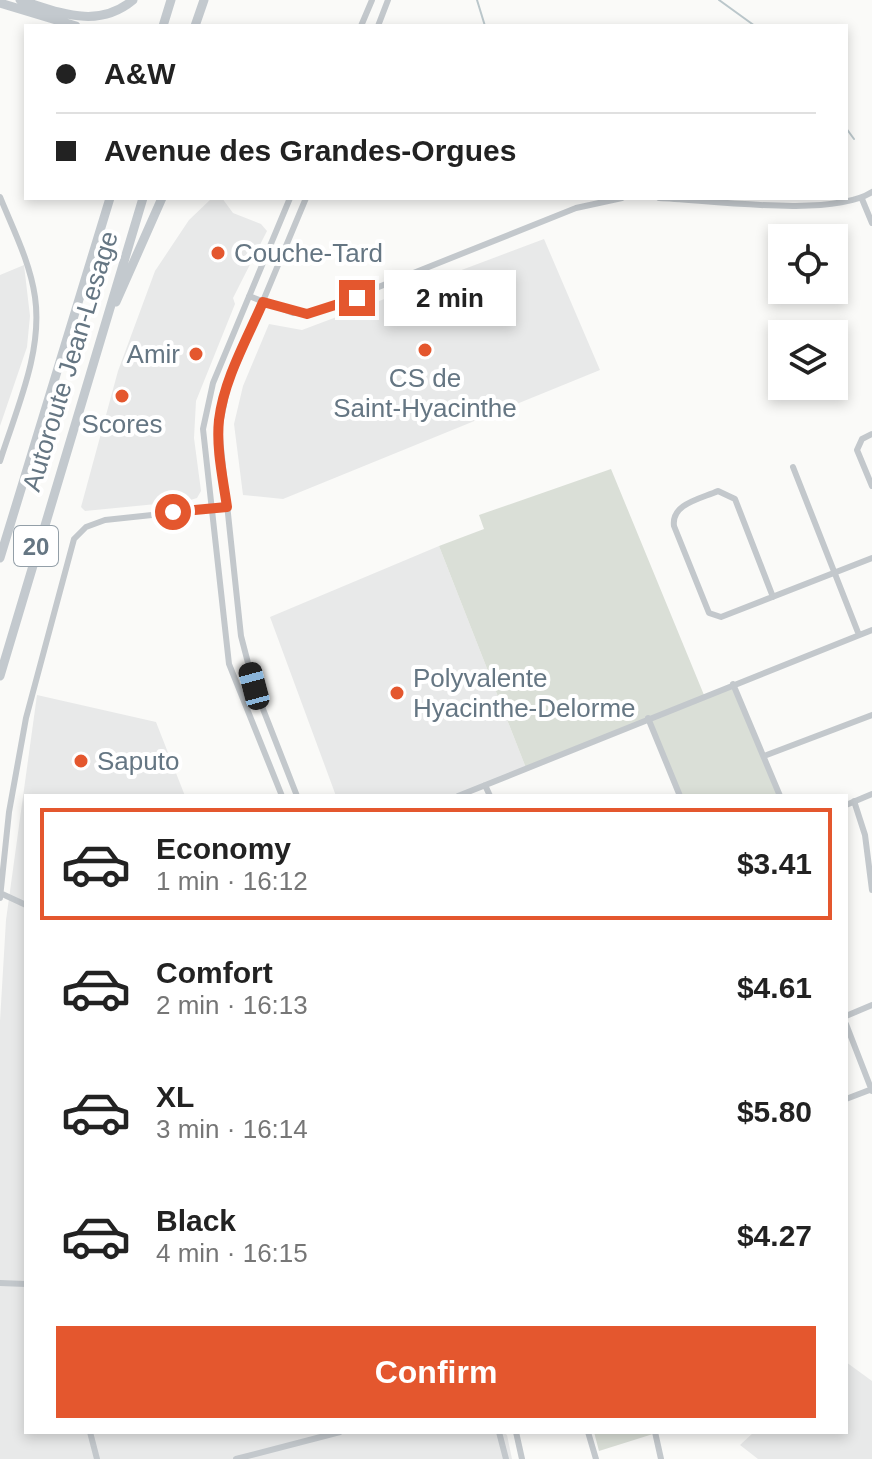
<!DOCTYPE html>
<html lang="en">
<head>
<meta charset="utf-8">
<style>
  body { margin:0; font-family:Arial,sans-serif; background:#f2f2f2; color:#222; height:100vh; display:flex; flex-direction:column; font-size:30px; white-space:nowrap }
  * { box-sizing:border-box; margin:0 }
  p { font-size:26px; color:#767676 }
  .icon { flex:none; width:44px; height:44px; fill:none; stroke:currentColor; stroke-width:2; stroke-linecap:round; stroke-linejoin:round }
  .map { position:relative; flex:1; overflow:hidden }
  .drawer { position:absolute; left:24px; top:794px; width:824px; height:640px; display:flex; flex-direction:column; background:#fff; border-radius:0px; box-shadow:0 4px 12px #0003 }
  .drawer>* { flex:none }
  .hud { position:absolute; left:24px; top:24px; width:824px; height:176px; border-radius:0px; box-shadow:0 4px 12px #0003; display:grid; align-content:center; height:176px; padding:0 32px; background:#fff }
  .controls { position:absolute; left:768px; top:224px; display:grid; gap:16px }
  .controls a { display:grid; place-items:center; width:80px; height:80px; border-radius:0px; background:#fff; box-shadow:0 4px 12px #0003; font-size:40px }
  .end { position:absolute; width:36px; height:36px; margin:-18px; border:10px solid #e4572e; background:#fff; box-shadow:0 0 0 4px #fff }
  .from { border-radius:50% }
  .bubble { position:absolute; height:56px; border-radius:0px; background:#fff; box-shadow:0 4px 12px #0003; font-size:26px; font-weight:700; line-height:56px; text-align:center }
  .car { position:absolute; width:24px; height:48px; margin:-24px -12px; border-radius:10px; box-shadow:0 0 6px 2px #0007; background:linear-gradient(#222 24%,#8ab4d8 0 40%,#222 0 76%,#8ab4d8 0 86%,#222 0) }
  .hud b { display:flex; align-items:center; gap:28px; height:76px; font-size:30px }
  .hud b+b { border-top:2px solid #e0e0e0 }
  .hud i { width:20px; height:20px; background:#222 }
  ul { padding:14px 0 0; list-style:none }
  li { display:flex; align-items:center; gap:24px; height:112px; margin:0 16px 12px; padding:0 16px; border:4px solid transparent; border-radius:0px }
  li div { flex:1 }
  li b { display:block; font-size:30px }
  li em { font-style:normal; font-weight:700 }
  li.current { border-color:#e4572e }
  li>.icon { width:72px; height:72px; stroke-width:1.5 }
  .cta { display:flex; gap:16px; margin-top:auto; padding:16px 32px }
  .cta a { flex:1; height:92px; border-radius:0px; background:#e4572e; color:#fff; font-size:32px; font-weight:700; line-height:92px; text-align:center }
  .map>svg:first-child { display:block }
  .built { fill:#e8e9e9 }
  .green { fill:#dadfd7 }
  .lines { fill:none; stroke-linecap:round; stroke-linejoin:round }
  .stream { stroke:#bbc7cb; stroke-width:2 }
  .minor { stroke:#c3c8cc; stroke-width:6 }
  .highway { stroke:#c3c9ce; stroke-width:9 }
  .route { stroke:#e4572e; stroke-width:10 }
  .poi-dot { fill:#e4572e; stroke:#fff; stroke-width:3 }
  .labels { text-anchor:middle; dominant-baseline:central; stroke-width:8; stroke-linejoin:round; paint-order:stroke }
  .shield { fill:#fff; stroke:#939fa8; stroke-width:2 }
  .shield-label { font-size:24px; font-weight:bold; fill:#657683 }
  .poi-label { font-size:26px; fill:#657683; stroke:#fff; text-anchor:start }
  .street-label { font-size:26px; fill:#657683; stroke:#fff }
</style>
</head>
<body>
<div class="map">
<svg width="872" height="1459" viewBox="0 0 872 1459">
  <rect width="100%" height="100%" fill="#fafaf8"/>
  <!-- built -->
  <path class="built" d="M 212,198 L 222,198 L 233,213 L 261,224 L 267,231 L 233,298 L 235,304 L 196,401 L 194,438 L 201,491 L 197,498 L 187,501 L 85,511 L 81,507 L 118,371 L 155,271 L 189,220 Z
    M 544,239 L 600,370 L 283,499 L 243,495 L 234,424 L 243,386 L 269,324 L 302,330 Z
    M 24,265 L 30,316 L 27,347 L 0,426 L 0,275 Z
    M 439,546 L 526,768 L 458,796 L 336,796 L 270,617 Z
    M 37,695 L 156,722 L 185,796 L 26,796 L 26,1432 L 503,1432 L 507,1435 L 512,1459 L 0,1459 L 0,1021 L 6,920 Z
    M 846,1362 L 872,1381 L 872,1459 L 758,1459 L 740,1445 L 754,1432 L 846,1432 Z"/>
  <!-- green -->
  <path class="green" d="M 611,469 L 704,695 L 733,684 L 779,796 L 680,796 L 648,718 L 526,768 L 439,546 L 484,529 L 479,515 Z
    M 594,1432 L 652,1432 L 653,1434 L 599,1451 Z"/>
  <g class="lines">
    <!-- stream -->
    <path class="stream" d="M 477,0 L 485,26
      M 719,0 L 755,26
      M 846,128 L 854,139"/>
    <!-- minor -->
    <path class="minor" d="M 361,26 L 372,0
      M 378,26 L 388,0
      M 0,197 C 13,229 30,262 35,297 C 43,352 16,410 0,461
      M 659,198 C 709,200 832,218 872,192
      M 862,199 L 872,223
      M 249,296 L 293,313 L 316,312 L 576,208 L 622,198
      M 872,434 L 862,439 L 857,450 L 872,486
      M 793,467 L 859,635
      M 773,597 L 735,499 L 718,491 C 700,499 671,504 674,526 L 709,613 L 721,617 L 872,558
      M 733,684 L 780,796
      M 648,718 L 680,796
      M 764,756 L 872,715
      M 485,785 L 490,796
      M 282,796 L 229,664 L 203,429 L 213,383 L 290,198
      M 297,796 L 254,686 L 241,636 L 219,429 L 228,385 L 306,198
      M 458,796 L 872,630
      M 854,801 L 865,835 L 872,890
      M 846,805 L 872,794
      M 0,893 L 26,905
      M 0,898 L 9,812 L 26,718 L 74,539 L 86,527 L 105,520 L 227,507
      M 846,1016 L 872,1005
      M 846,1024 L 872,1091
      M 846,1099 L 872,1089
      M 0,1283 L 26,1284
      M 90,1432 L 97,1459
      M 499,1432 L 506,1459
      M 516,1432 L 522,1459
      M 588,1432 L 596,1459
      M 655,1432 L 661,1459
      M 236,1459 L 340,1432"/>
    <!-- highway -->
    <path class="highway" d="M 20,0 C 59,12 97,30 133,0
      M 0,3 L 76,26
      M 163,26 L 171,0
      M 195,26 L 204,0
      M 116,302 L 162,198
      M 0,558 L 110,198
      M 0,676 L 143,198"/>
  </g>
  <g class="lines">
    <!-- route -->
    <path class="route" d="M 173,512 L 227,507 C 223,479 216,448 219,420 C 224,379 247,339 263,302 L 307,314 L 357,298"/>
  </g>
  <!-- markers -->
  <g class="poi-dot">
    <circle cx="218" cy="253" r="8"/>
    <circle cx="425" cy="350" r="8"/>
    <circle cx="196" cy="354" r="8"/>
    <circle cx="122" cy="396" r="8"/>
    <circle cx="397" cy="693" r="8"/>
    <circle cx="81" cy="761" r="8"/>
  </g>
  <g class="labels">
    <!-- shield labels -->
    <rect class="shield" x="14" y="526" width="44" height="40" rx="6"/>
    <g class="shield-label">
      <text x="36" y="546">20</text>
    </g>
    <!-- poi labels -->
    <g class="poi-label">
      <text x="234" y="253">Couche-Tard</text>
      <text x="180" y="354" text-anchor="end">Amir</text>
      <text x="425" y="378" text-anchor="middle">CS de<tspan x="425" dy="30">Saint-Hyacinthe</tspan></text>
      <text x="122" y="424" text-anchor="middle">Scores</text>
      <text x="413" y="678">Polyvalente<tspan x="413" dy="30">Hyacinthe-Delorme</tspan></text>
      <text x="97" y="761">Saputo</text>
    </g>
    <!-- street labels -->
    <g class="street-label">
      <text transform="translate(70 361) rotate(-73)">Autoroute Jean-Lesage</text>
    </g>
  </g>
</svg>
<div class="controls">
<a><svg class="icon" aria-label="locate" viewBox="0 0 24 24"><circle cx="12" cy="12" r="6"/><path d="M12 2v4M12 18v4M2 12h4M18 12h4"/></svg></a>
<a><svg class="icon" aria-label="layers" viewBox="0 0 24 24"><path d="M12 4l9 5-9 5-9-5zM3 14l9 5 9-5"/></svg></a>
</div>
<i class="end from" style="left:173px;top:512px"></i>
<i class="end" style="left:357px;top:298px"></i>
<div class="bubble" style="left:384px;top:270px;width:132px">2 min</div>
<i class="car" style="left:254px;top:686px;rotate:345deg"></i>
<div class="hud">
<b><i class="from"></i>A&amp;W</b>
<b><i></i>Avenue des Grandes-Orgues</b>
</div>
<section class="drawer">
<ul>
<li class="current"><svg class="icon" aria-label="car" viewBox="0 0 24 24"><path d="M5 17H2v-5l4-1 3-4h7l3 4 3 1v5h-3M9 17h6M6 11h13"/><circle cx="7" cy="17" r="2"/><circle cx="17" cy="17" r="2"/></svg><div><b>Economy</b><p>1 min · 16:12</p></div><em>$3.41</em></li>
<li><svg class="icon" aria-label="car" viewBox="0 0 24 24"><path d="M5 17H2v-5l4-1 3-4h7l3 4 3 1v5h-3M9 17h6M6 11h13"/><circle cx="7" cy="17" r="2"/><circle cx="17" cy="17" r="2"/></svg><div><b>Comfort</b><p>2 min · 16:13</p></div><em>$4.61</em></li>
<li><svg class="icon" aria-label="car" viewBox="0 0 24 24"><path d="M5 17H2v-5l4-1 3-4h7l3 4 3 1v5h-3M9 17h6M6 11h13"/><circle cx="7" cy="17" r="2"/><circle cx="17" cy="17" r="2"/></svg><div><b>XL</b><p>3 min · 16:14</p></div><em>$5.80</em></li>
<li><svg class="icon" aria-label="car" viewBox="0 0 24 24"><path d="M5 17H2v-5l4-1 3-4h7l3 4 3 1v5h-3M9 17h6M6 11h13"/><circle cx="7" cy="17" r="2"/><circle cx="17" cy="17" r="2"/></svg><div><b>Black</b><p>4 min · 16:15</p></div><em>$4.27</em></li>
</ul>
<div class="cta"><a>Confirm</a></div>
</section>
</div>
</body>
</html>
